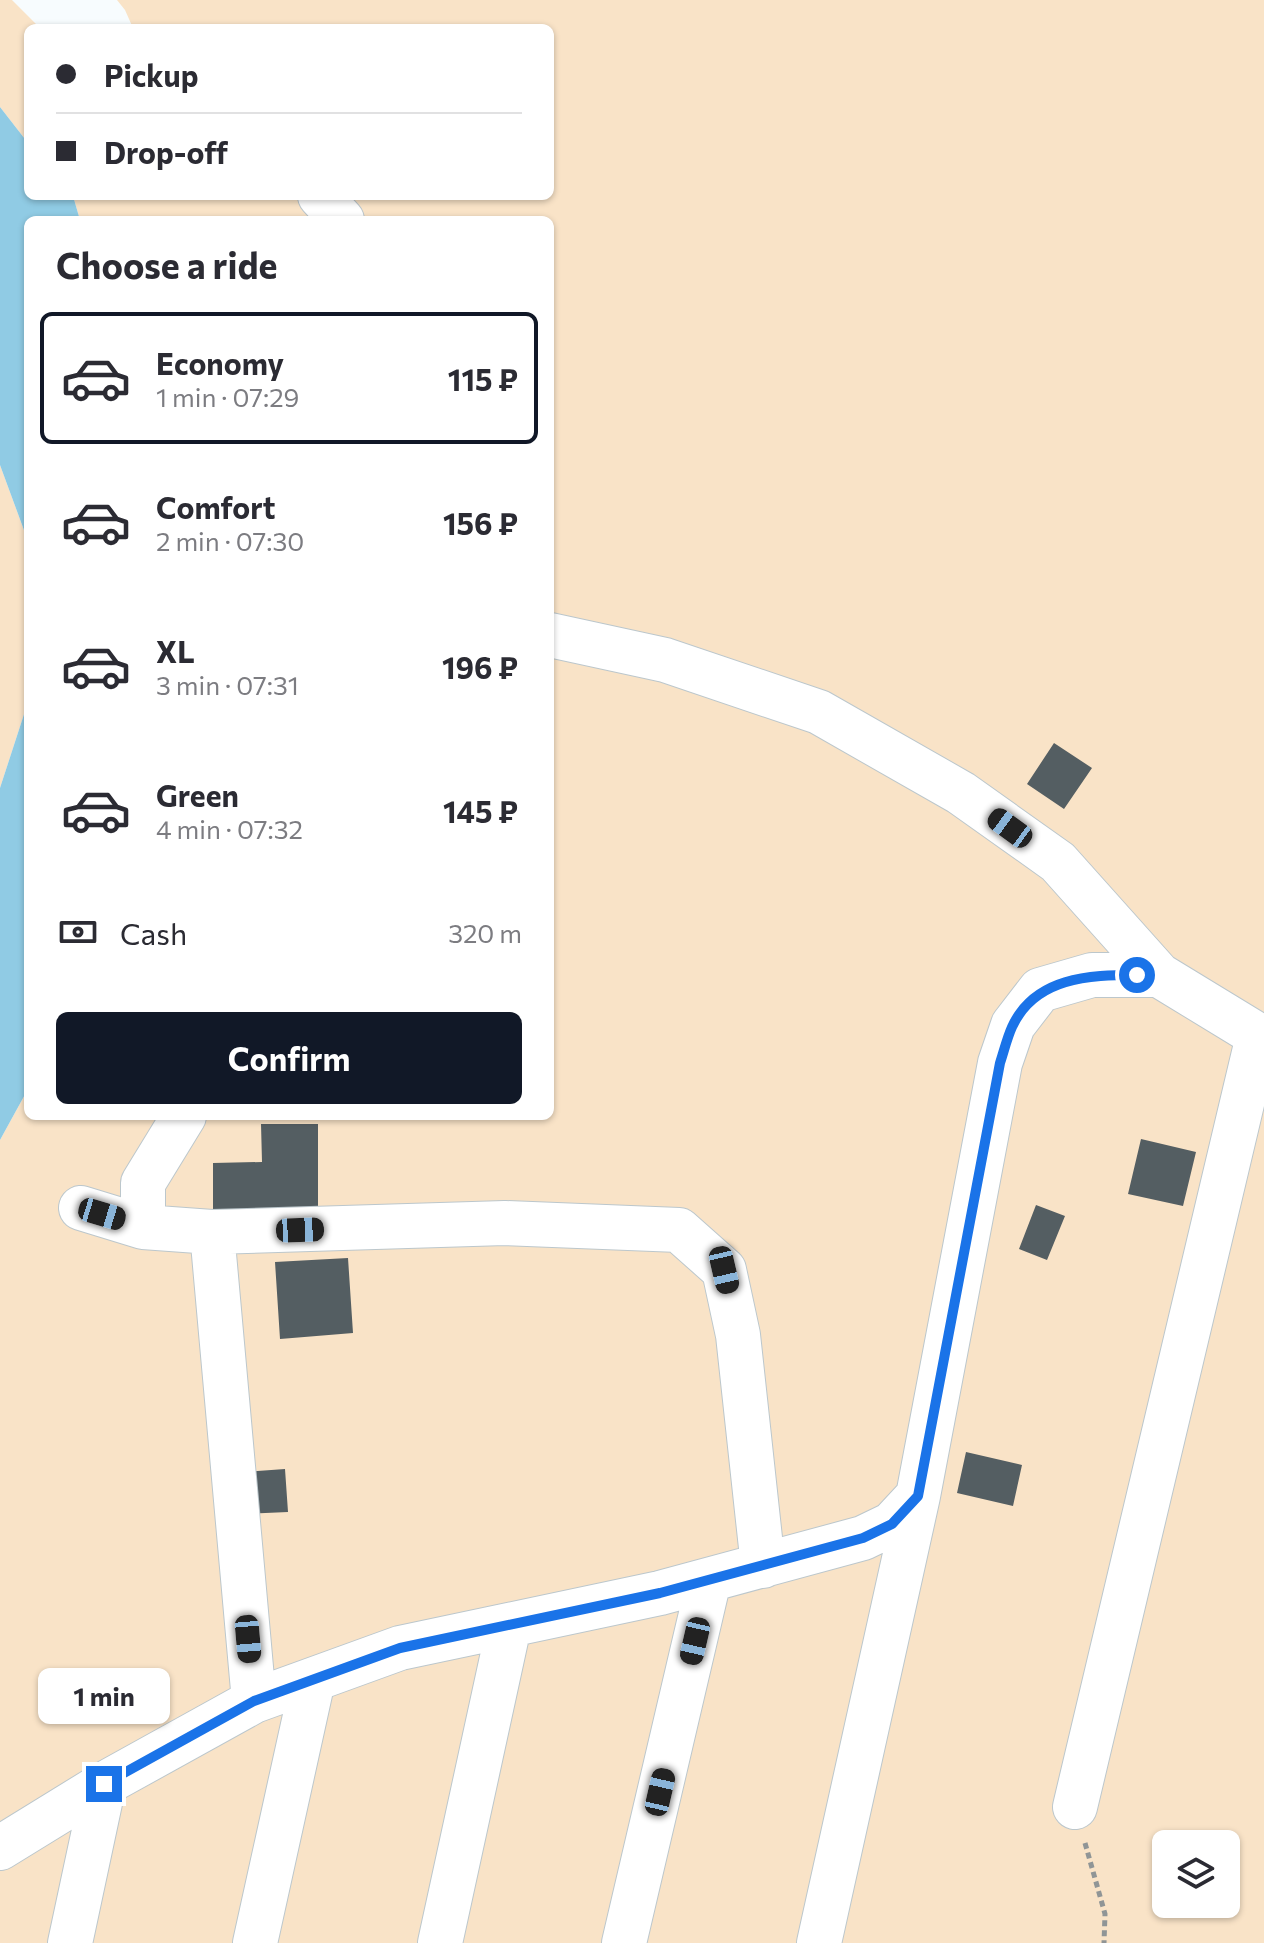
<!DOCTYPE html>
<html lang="en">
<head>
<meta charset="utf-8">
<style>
  body { margin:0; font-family:Commissioner,sans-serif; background:#f7f7f7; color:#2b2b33; height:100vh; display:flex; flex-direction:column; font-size:30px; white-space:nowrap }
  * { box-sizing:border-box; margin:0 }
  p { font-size:26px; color:#7c7c81 }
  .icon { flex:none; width:44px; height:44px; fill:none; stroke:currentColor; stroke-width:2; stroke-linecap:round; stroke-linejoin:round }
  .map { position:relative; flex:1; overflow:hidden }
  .side { position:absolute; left:24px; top:216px; width:530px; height:904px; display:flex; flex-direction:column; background:#fff; border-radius:12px; box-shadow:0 2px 6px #0004 }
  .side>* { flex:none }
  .banner { position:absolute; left:24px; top:24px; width:530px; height:176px; border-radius:12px; box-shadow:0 2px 6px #0004; display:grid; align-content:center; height:176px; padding:0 32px; background:#fff }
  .controls { position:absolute; left:1152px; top:1830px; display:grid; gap:16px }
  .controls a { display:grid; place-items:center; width:88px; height:88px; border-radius:12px; background:#fff; box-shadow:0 2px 6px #0004; font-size:40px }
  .end { position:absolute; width:36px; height:36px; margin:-18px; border:10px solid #1a73e8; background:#fff; box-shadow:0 0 0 4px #fff }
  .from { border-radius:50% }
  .bubble { position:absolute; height:56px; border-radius:12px; background:#fff; box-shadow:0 2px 6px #0004; font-size:26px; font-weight:700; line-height:56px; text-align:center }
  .car { position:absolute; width:24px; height:48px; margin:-24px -12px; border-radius:10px; box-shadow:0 0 6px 2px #0007; background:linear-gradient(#222 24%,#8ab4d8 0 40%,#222 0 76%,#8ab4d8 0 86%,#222 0) }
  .banner b { display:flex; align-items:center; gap:28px; height:76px; font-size:30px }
  .banner b+b { border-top:2px solid #e1e1e2 }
  .banner i { width:20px; height:20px; background:#2b2b33 }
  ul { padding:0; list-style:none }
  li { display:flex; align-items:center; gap:24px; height:132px; margin:0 16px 12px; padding:0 16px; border:4px solid transparent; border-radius:12px }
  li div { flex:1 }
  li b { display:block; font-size:30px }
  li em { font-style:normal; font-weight:700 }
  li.current { border-color:#111827 }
  li>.icon { width:72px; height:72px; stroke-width:1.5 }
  h2 { padding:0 32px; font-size:36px; line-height:96px }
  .pay { display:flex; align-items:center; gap:20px; height:88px; padding:0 32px; font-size:30px }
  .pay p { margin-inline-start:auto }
  .action { display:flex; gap:16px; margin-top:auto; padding:16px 32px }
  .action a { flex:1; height:92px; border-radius:12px; background:#111827; color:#fff; font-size:32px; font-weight:700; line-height:92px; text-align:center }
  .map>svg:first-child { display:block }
  .green { fill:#f9e3c7; fill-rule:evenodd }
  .water { fill:#90cbe4 }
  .building { fill:#545e62 }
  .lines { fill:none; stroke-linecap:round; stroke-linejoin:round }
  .minor-casing { stroke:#bcc7cc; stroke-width:46 }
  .path { stroke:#909596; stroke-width:5; stroke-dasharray:6 4; stroke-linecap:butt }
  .minor { stroke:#fff; stroke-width:44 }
  .route { stroke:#1a73e8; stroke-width:10 }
</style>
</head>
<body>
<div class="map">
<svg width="1264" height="1943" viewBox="0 0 1264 1943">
  <rect width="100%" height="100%" fill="#f7fcfe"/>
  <!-- green -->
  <path class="green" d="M 0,0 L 12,0 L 40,28 L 28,28 L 28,143 L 0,107 Z
    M 117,0 L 1264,0 L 1264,1943 L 0,1943 L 0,1140 L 28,1089 L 28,1116 L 550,1116 L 550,220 L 80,220 L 73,196 L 550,196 L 550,28 L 133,28 L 125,10 ZM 1166,1844 L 1226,1844 L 1226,1904 L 1166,1904 Z
    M 0,465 L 28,541 L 28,702 L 0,788 Z"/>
  <!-- water -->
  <path class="water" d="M 0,107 L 28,143 L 28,196 L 73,196 L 80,220 L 28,220 L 28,541 L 0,465 Z
    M 28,702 L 28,1089 L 0,1140 L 0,788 Z"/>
  <!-- building -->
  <path class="building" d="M 1054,743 L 1092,768 L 1064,809 L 1027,784 Z
    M 261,1124 L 318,1124 L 318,1215 L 213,1216 L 213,1163 L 262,1162 Z
    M 1141,1139 L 1196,1152 L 1183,1206 L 1128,1194 Z
    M 1036,1205 L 1065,1216 L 1047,1260 L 1019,1249 Z
    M 348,1258 L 353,1333 L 280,1339 L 275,1262 Z
    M 966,1452 L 1022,1465 L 1013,1506 L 957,1493 Z
    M 285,1469 L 288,1512 L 246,1514 L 243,1472 Z"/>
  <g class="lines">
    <defs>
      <path id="minor" d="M 320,196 L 342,220
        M 550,635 L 665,660 L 819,712 L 961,793 L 1058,862 L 1159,975
        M 81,1208 L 143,1227 L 212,1232 L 505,1223 L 679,1230 L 724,1270 L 738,1335 L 763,1566
        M 143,1227 L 143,1183 L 184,1116
        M 212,1232 L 254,1701
        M 1075,1807 L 1258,1036
        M 0,1848 L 104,1784 L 254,1701 L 400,1648 L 660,1593 L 863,1538 L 892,1524 L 918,1496 L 1000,1063 L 1013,1025 L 1040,990 L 1092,975 L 1159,975 L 1264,1039
        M 70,1943 L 104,1784
        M 255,1943 L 313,1680
        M 440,1943 L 509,1626
        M 624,1943 L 709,1580
        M 819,1943 L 918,1496"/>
    </defs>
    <!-- minor casing -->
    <use href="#minor" class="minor-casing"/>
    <!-- path -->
    <path class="path" d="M 1085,1843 L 1105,1914 L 1104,1943"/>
    <!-- minor -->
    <use href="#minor" class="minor"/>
  </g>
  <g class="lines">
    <!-- route -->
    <path class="route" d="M 104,1784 L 254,1701 L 400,1648 L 660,1593 L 863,1538 L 892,1524 L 918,1496 L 1000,1063 C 1004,1051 1007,1038 1012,1027 C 1035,977 1089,975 1137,975"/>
  </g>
</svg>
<div class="controls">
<a><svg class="icon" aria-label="layers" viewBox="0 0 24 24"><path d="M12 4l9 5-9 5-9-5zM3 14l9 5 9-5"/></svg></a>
</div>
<i class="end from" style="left:1137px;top:975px"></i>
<i class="end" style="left:104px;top:1784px"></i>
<div class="bubble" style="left:38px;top:1668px;width:132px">1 min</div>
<i class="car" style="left:1010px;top:828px;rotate:306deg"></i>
<i class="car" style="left:102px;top:1214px;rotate:107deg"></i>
<i class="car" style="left:300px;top:1230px;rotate:88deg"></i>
<i class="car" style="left:724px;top:1270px;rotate:167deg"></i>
<i class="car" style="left:248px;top:1639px;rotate:175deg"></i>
<i class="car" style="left:695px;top:1641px;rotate:193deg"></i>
<i class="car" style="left:660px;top:1792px;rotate:13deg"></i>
<div class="banner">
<b><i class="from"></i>Pickup</b>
<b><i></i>Drop-off</b>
</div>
<section class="side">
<h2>Choose a ride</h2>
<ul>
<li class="current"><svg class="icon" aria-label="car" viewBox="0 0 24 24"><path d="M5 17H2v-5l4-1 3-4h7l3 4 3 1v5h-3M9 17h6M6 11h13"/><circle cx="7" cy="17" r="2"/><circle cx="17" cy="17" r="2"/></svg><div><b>Economy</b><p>1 min · 07:29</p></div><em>115 ₽</em></li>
<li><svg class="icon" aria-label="car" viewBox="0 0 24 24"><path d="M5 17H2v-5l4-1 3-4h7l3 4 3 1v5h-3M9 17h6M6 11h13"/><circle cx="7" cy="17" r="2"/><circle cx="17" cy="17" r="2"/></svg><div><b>Comfort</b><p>2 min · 07:30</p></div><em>156 ₽</em></li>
<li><svg class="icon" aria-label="car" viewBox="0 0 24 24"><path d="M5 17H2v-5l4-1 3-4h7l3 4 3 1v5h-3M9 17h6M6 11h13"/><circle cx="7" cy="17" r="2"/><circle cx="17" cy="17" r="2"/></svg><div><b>XL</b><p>3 min · 07:31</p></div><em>196 ₽</em></li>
<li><svg class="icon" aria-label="car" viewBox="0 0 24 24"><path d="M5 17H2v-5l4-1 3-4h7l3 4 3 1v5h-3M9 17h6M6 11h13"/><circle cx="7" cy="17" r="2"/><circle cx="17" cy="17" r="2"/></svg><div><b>Green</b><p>4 min · 07:32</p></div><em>145 ₽</em></li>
</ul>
<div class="pay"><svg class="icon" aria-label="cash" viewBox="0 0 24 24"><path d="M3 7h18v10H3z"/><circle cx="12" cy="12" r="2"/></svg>Cash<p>320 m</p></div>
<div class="action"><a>Confirm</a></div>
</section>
</div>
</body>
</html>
